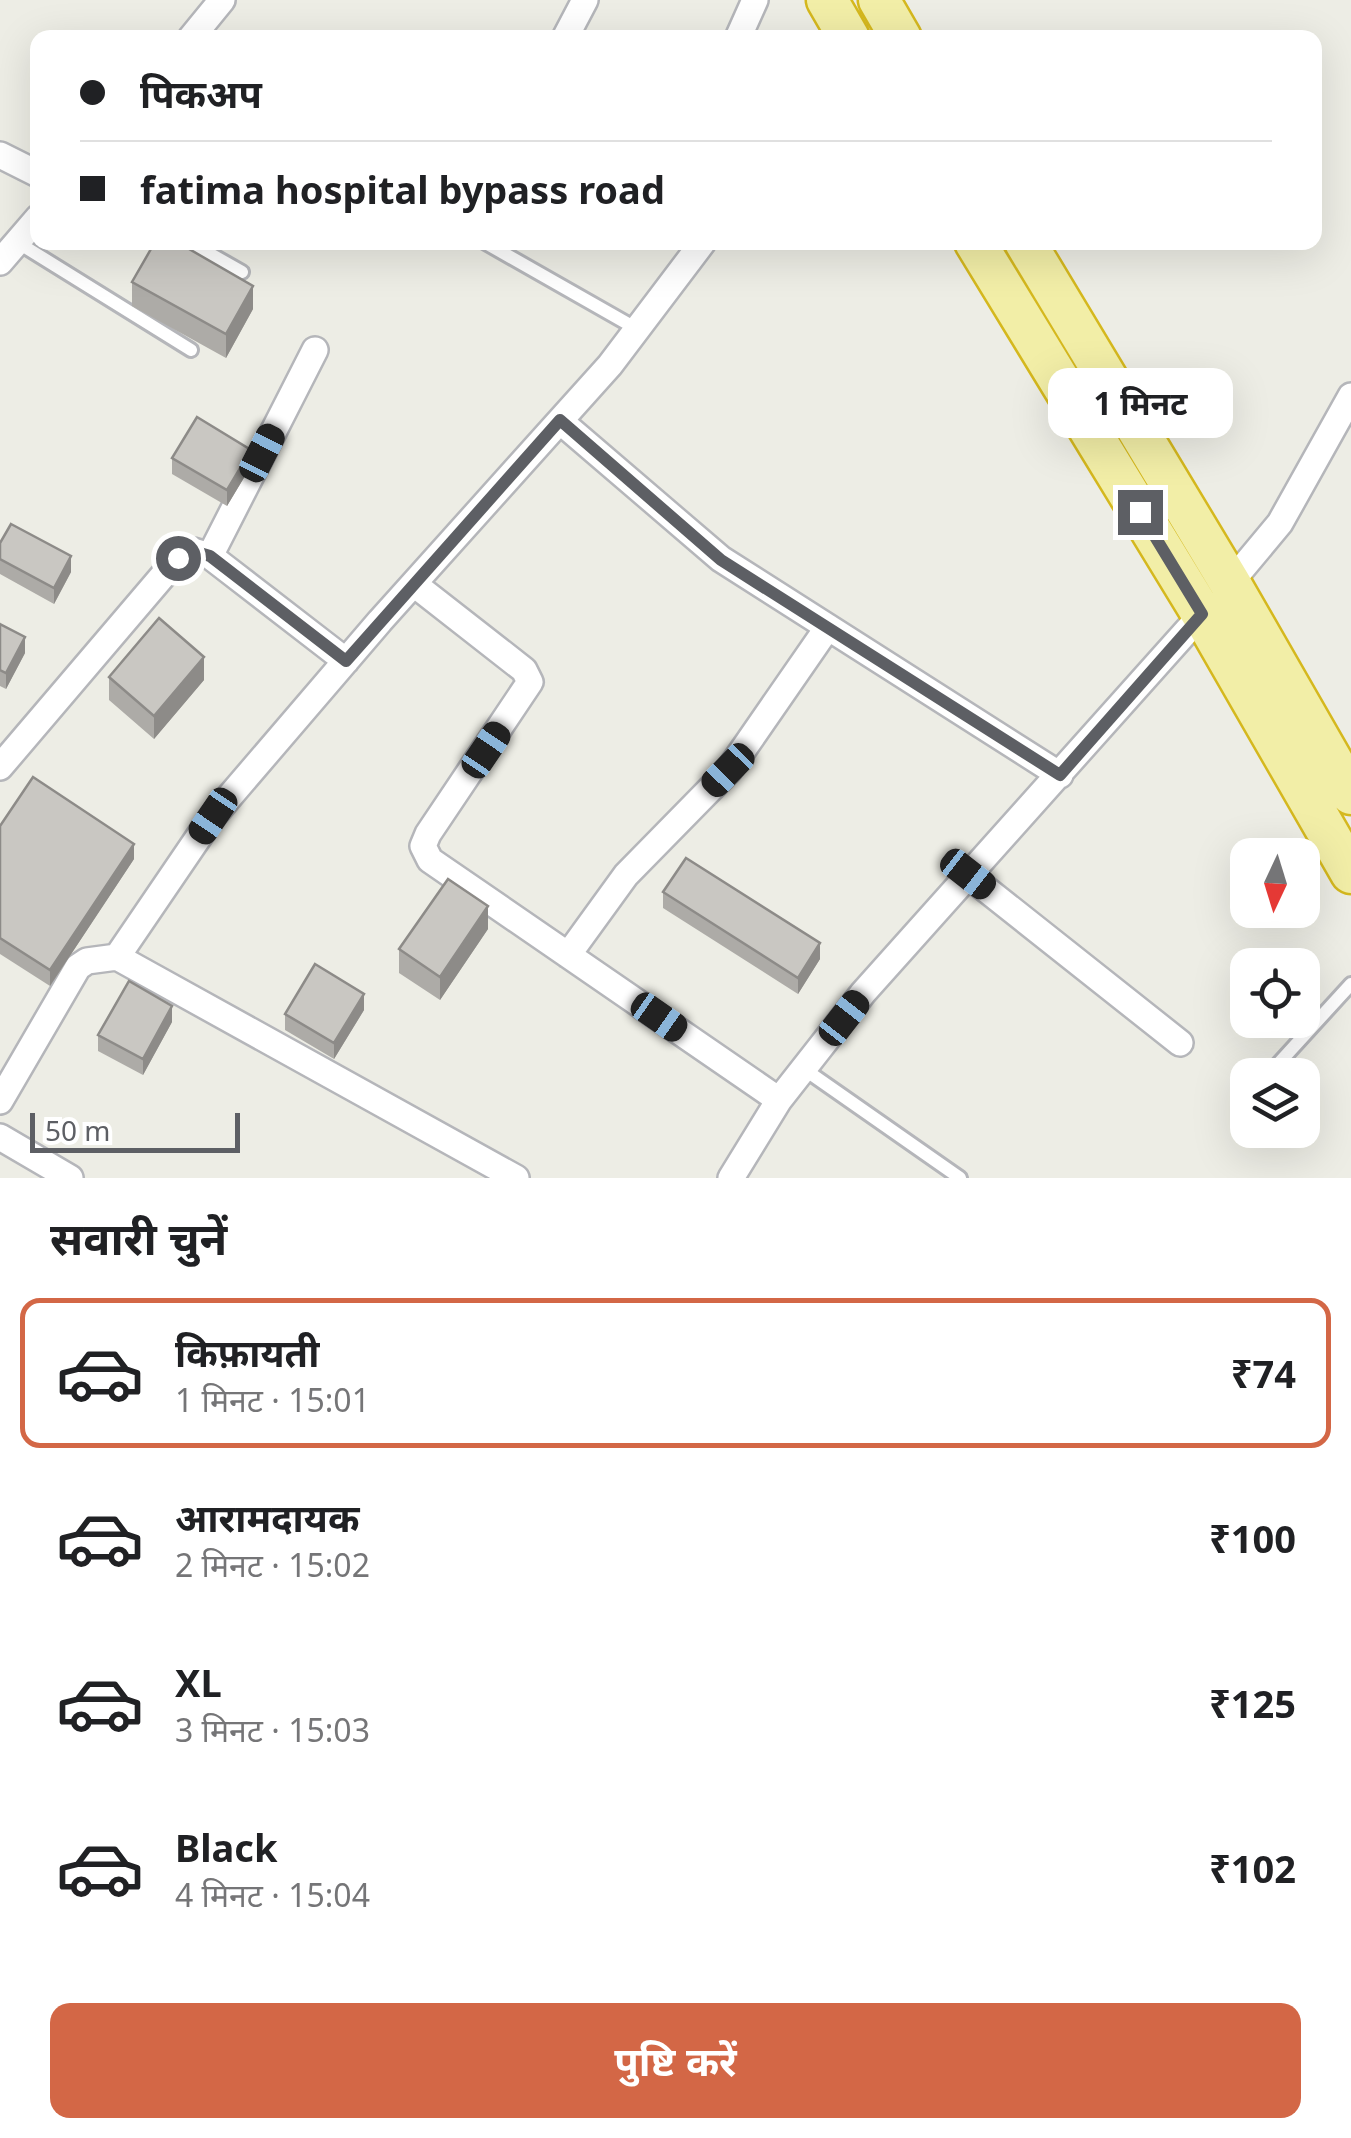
<!DOCTYPE html>
<html lang="hi">
<head>
<meta charset="utf-8">
<style>
  body { margin:0; font-family:"Noto Sans","Noto Sans Devanagari",sans-serif; background:#f6f6f6; color:#202124; height:100vh; display:flex; flex-direction:column; font-size:38px; white-space:nowrap }
  * { box-sizing:border-box; margin:0 }
  p { font-size:32px; color:#757577 }
  .icon { flex:none; width:55px; height:55px; fill:none; stroke:currentColor; stroke-width:2; stroke-linecap:round; stroke-linejoin:round }
  .map { position:relative; height:1178px; overflow:hidden }
  .details { display:flex; flex-direction:column; background:#fff; flex:1 }
  .details>* { flex:none }
  .banner { position:absolute; left:30px; top:30px; width:1292px; height:220px; border-radius:20px; box-shadow:0 10px 40px #0002; display:grid; align-content:center; height:220px; padding:0 50px; background:#fff }
  .needle { width:65px; rotate:184deg }
  .buttons { position:absolute; left:1230px; top:838px; display:grid; gap:20px }
  .buttons a { display:grid; place-items:center; width:90px; height:90px; border-radius:20px; background:#fff; box-shadow:0 10px 40px #0002; font-size:50px }
  .scale { position:absolute; left:30px; bottom:25px; width:210px; box-sizing:border-box; padding-left:10px; border:5px solid #5d5f64; border-top:0; font-size:28px; line-height:35px; white-space:nowrap; color:#5d5f64; -webkit-text-stroke:8px #fff; paint-order:stroke }
  .end { position:absolute; width:45px; height:45px; margin:-22px; border:12px solid #5d5f64; background:#fff; box-shadow:0 0 0 5px #fff }
  .from { border-radius:50% }
  .bubble { position:absolute; height:70px; border-radius:20px; background:#fff; box-shadow:0 10px 40px #0002; font-size:32px; font-weight:700; line-height:70px; text-align:center }
  .car { position:absolute; width:30px; height:60px; margin:-30px -15px; border-radius:12px; box-shadow:0 0 8px 2px #0007; background:linear-gradient(#222 24%,#8ab4d8 0 40%,#222 0 76%,#8ab4d8 0 86%,#222 0) }
  .banner b { display:flex; align-items:center; gap:35px; height:95px; font-size:38px }
  .banner b+b { border-top:2px solid #e0e0e0 }
  .banner i { width:25px; height:25px; background:#202124 }
  ul { padding:0; list-style:none }
  li { display:flex; align-items:center; gap:30px; height:150px; margin:0 20px 15px; padding:0 30px; border:5px solid transparent; border-radius:20px }
  li div { flex:1 }
  li b { display:block; font-size:38px }
  li em { font-style:normal; font-weight:700 }
  li.on { border-color:#d36746 }
  li>.icon { width:90px; height:90px; stroke-width:1.5 }
  h2 { padding:0 50px; font-size:45px; line-height:120px }
  .cta { display:flex; gap:20px; margin-top:auto; padding:20px 50px }
  .cta a { flex:1; height:115px; border-radius:20px; background:#d36746; color:#fff; font-size:40px; font-weight:700; line-height:115px; text-align:center }
  .map>svg:first-child { display:block }
  .lines { fill:none; stroke-linecap:round; stroke-linejoin:round }
  .service-casing { stroke:#b5b6ba; stroke-width:18 }
  .minor-casing { stroke:#b5b6ba; stroke-width:30 }
  .trunk-casing { stroke:#d5b81e; stroke-width:45 }
  .service { stroke:#fff; stroke-width:12 }
  .minor { stroke:#fff; stroke-width:25 }
  .trunk { stroke:#f2eea7; stroke-width:40 }
  .wall { fill:#adaba7 }
  .shaded-wall { fill:#8d8b88 }
  .building { fill:#c9c7c2; stroke:#8d8b88; stroke-width:2.5 }
  .route { stroke:#5d5f64; stroke-width:12 }
</style>
</head>
<body>
<div class="map">
<svg width="1351" height="1178" viewBox="0 0 1351 1178">
  <rect width="100%" height="100%" fill="#edede5"/>
  <g class="lines">
    <defs>
      <path id="service" d="M 17,242 L 191,350
        M 189,242 L 242,272
        M 484,242 L 637,329
        M 804,1069 L 960,1178
        M 1268,1075 L 1351,984"/>
      <path id="minor" d="M 191,38 L 222,0
        M 565,38 L 585,0
        M 738,38 L 755,0
        M 0,155 L 38,174
        M 0,262 L 38,218
        M 560,421 L 721,559 L 1060,775
        M 210,556 L 315,350
        M 1230,583 L 1280,523 L 1351,396
        M 414,584 L 524,670 L 530,682 L 428,834 L 423,846 L 430,860 L 779,1100
        M 0,767 L 178,558 L 193,551 L 210,556 L 346,661
        M 968,875 L 1180,1043
        M 568,955 L 626,875 L 729,770 L 828,627
        M 0,1101 L 78,967 L 87,961 L 117,957
        M 0,1137 L 70,1178
        M 516,1178 L 117,957 L 213,816 L 380,621 L 610,365 L 703,242
        M 731,1178 L 779,1100 L 863,993 L 1202,614"/>
      <path id="trunk" d="M 827,0 L 849,38
        M 879,0 L 901,38
        M 975,242 L 1202,614 L 1351,873
        M 1025,242 L 1230,583 L 1351,794"/>
    </defs>
    <!-- service casing -->
    <use href="#service" class="service-casing"/>
    <!-- minor casing -->
    <use href="#minor" class="minor-casing"/>
    <!-- trunk casing -->
    <use href="#trunk" class="trunk-casing"/>
    <!-- service -->
    <use href="#service" class="service"/>
    <!-- minor -->
    <use href="#minor" class="minor"/>
    <!-- trunk -->
    <use href="#trunk" class="trunk"/>
  </g>
  <!-- wall -->
  <path class="wall" d="M 132,282 L 253,309 L 226,358 L 132,306 Z
    M 172,458 L 251,466 L 227,506 L 172,474 Z
    M 0,543 L 71,572 L 54,604 L 0,574 Z
    M 0,624 L 25,653 L 6,689 L 0,686 Z
    M 109,677 L 204,680 L 154,739 L 109,700 Z
    M 0,826 L 134,859 L 50,986 L 0,954 Z
    M 663,892 L 820,959 L 798,994 L 663,908 Z
    M 488,929 L 440,1000 L 399,973 L 399,949 Z
    M 364,1010 L 334,1059 L 285,1030 L 285,1014 Z
    M 172,1022 L 143,1075 L 98,1051 L 98,1035 Z"/>
  <!-- shaded-wall -->
  <path class="shaded-wall" d="M 253,286 L 253,309 L 226,358 L 226,334 Z
    M 251,450 L 251,466 L 227,506 L 227,490 Z
    M 71,556 L 71,572 L 54,604 L 54,588 Z
    M 25,637 L 25,653 L 6,689 L 6,673 Z
    M 204,657 L 204,680 L 154,739 L 154,716 Z
    M 134,844 L 134,859 L 50,986 L 50,970 Z
    M 488,906 L 488,929 L 440,1000 L 440,977 Z
    M 820,943 L 820,959 L 798,994 L 798,978 Z
    M 364,994 L 364,1010 L 334,1059 L 334,1043 Z
    M 172,1006 L 172,1022 L 143,1075 L 143,1059 Z"/>
  <!-- building -->
  <path class="building" d="M 155,242 L 177,242 L 253,286 L 226,334 L 132,282 Z
    M 197,417 L 251,450 L 227,490 L 172,458 Z
    M 11,524 L 71,556 L 54,588 L 0,559 L 0,543 Z
    M 159,618 L 204,657 L 154,716 L 109,677 Z
    M 0,624 L 25,637 L 6,673 L 0,670 Z
    M 33,777 L 134,844 L 50,970 L 0,938 L 0,826 Z
    M 686,858 L 820,943 L 798,978 L 663,892 Z
    M 448,879 L 488,906 L 440,977 L 399,949 Z
    M 315,964 L 364,994 L 334,1043 L 285,1014 Z
    M 129,981 L 172,1006 L 143,1059 L 98,1035 Z"/>
  <g class="lines">
    <!-- route -->
    <path class="route" d="M 178,558 L 193,551 L 210,556 L 346,661 L 560,420 L 721,560 L 1060,775 L 1202,614 L 1140,512"/>
  </g>
</svg>
<div class="buttons">
<a><svg class="needle" viewBox="-14 -14 28 28"><path d="M0-13l5 13h-10z" fill="#e53935"/><path d="M0 13l5-13h-10z" fill="#757577"/></svg></a>
<a><svg class="icon" aria-label="locate" viewBox="0 0 24 24"><circle cx="12" cy="12" r="6"/><path d="M12 2v4M12 18v4M2 12h4M18 12h4"/></svg></a>
<a><svg class="icon" aria-label="layers" viewBox="0 0 24 24"><path d="M12 4l9 5-9 5-9-5zM3 14l9 5 9-5"/></svg></a>
</div>
<div class="scale">50 m</div>
<i class="end from" style="left:178px;top:558px"></i>
<i class="end" style="left:1140px;top:512px"></i>
<div class="bubble" style="left:1048px;top:368px;width:185px">1 मिनट</div>
<i class="car" style="left:262px;top:453px;rotate:27deg"></i>
<i class="car" style="left:486px;top:750px;rotate:34deg"></i>
<i class="car" style="left:728px;top:770px;rotate:224deg"></i>
<i class="car" style="left:213px;top:816px;rotate:214deg"></i>
<i class="car" style="left:968px;top:874px;rotate:128deg"></i>
<i class="car" style="left:659px;top:1017px;rotate:125deg"></i>
<i class="car" style="left:844px;top:1018px;rotate:38deg"></i>
<div class="banner">
<b><i class="from"></i>पिकअप</b>
<b><i></i>fatima hospital bypass road</b>
</div>
</div>
<section class="details">
<h2>सवारी चुनें</h2>
<ul>
<li class="on"><svg class="icon" aria-label="car" viewBox="0 0 24 24"><path d="M5 17H2v-5l4-1 3-4h7l3 4 3 1v5h-3M9 17h6M6 11h13"/><circle cx="7" cy="17" r="2"/><circle cx="17" cy="17" r="2"/></svg><div><b>किफ़ायती</b><p>1 मिनट · 15:01</p></div><em>₹74</em></li>
<li><svg class="icon" aria-label="car" viewBox="0 0 24 24"><path d="M5 17H2v-5l4-1 3-4h7l3 4 3 1v5h-3M9 17h6M6 11h13"/><circle cx="7" cy="17" r="2"/><circle cx="17" cy="17" r="2"/></svg><div><b>आरामदायक</b><p>2 मिनट · 15:02</p></div><em>₹100</em></li>
<li><svg class="icon" aria-label="car" viewBox="0 0 24 24"><path d="M5 17H2v-5l4-1 3-4h7l3 4 3 1v5h-3M9 17h6M6 11h13"/><circle cx="7" cy="17" r="2"/><circle cx="17" cy="17" r="2"/></svg><div><b>XL</b><p>3 मिनट · 15:03</p></div><em>₹125</em></li>
<li><svg class="icon" aria-label="car" viewBox="0 0 24 24"><path d="M5 17H2v-5l4-1 3-4h7l3 4 3 1v5h-3M9 17h6M6 11h13"/><circle cx="7" cy="17" r="2"/><circle cx="17" cy="17" r="2"/></svg><div><b>Black</b><p>4 मिनट · 15:04</p></div><em>₹102</em></li>
</ul>
<div class="cta"><a>पुष्टि करें</a></div>
</section>
</body>
</html>
